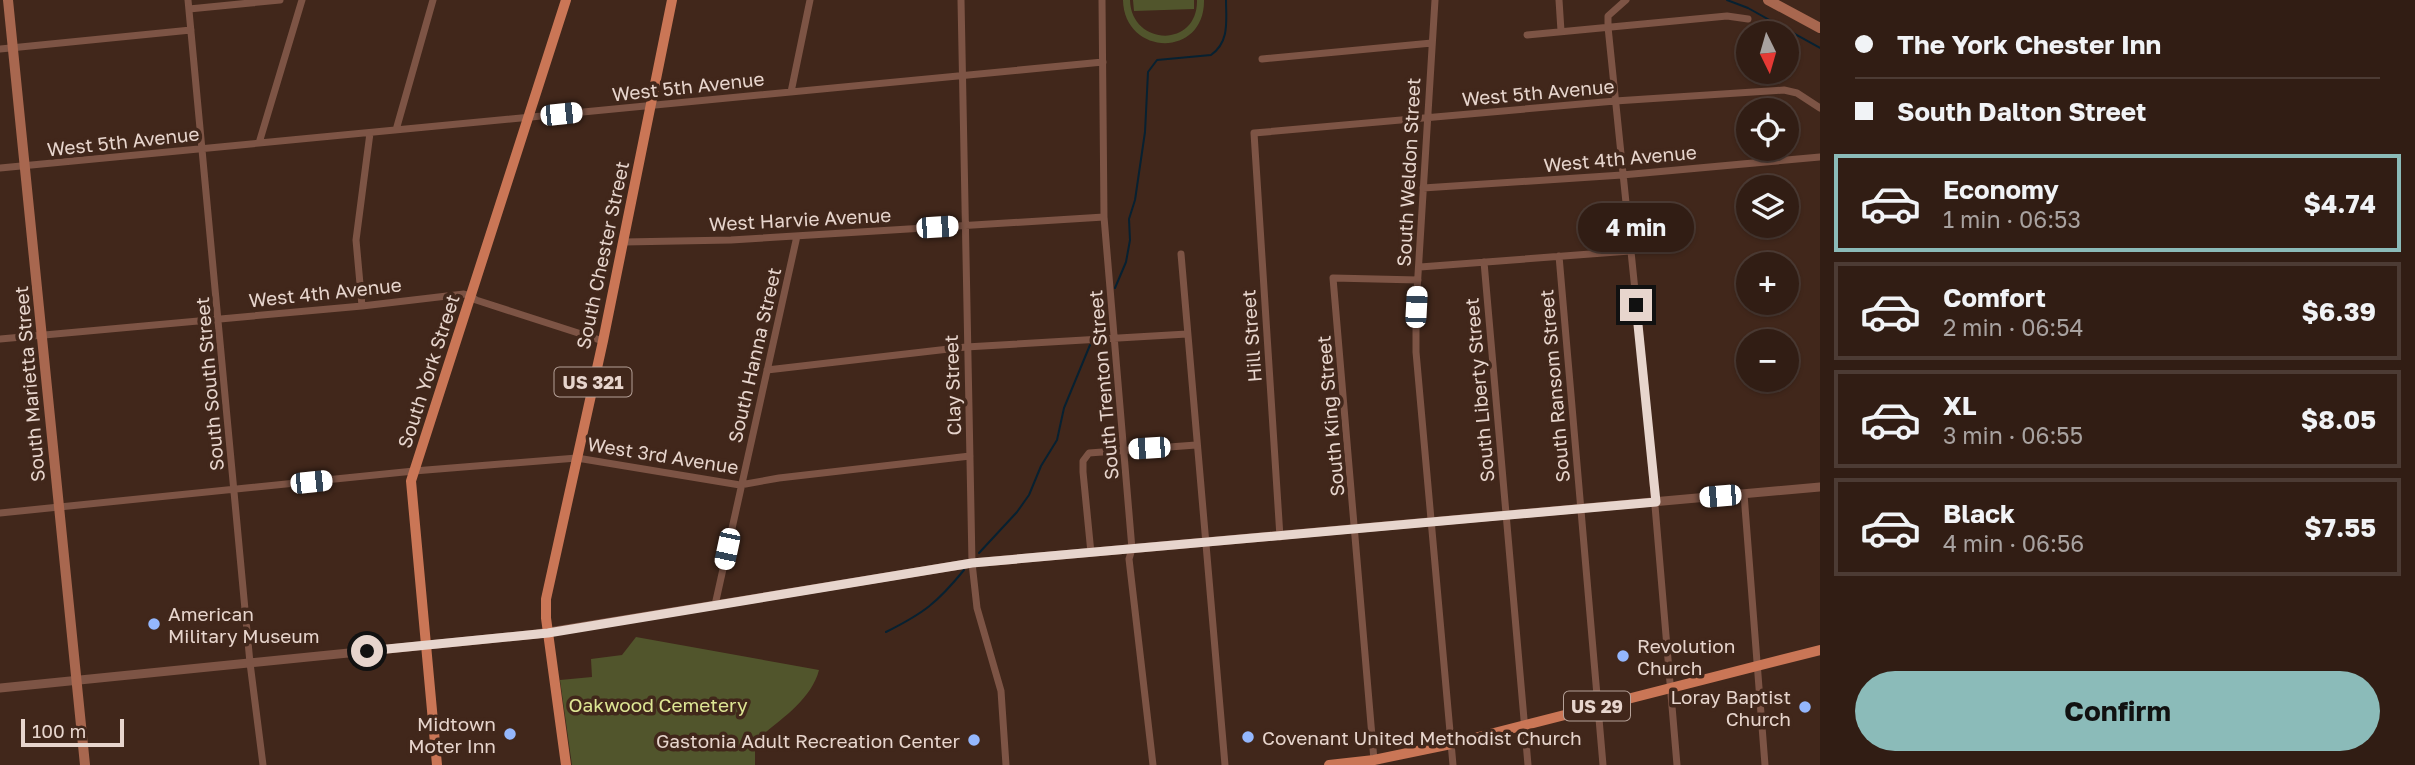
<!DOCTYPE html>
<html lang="en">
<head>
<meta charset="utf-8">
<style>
  body { margin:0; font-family:"Golos Text",sans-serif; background:#39261d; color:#f1f3f6; height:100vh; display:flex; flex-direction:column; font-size:26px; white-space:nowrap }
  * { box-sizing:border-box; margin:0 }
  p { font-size:23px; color:#a8a2a0 }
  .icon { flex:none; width:38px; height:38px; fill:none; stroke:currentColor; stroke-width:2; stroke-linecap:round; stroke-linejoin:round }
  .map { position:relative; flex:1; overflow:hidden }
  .side { display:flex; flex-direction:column; background:#311d14; width:595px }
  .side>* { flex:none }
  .guide { display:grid; align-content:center; height:154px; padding:0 35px; background:#311d14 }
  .needle { width:46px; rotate:175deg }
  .tools { position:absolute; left:1736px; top:21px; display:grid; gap:14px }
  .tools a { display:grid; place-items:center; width:63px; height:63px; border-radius:50%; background:#311d14; box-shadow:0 2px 5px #0004,0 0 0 2px #4c3b34; font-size:35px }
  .scale { position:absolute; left:21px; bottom:18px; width:103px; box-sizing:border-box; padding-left:7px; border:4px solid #e7d5cd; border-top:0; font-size:19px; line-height:24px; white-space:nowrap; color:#e7d5cd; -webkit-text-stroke:5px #41271b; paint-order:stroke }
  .end { position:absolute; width:32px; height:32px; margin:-16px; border:9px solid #e7d5cd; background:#111; box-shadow:0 0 0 4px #111 }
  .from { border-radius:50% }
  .bubble { position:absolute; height:49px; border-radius:24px; background:#311d14; box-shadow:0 2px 5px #0004,0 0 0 2px #4c3b34; font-size:23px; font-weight:700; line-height:49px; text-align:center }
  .car { position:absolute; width:21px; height:42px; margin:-21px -10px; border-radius:9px; box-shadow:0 0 5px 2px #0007; background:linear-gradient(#fff 24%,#345 0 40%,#fff 0 76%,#345 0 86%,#fff 0) }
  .guide b { display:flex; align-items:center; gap:24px; height:66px; font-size:26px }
  .guide b+b { border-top:2px solid #4c3b34 }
  .guide i { width:18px; height:18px; background:#f1f3f6 }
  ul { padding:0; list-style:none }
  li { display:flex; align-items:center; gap:21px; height:98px; margin:0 14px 10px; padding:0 21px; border:4px solid #4c3b34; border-radius:0px }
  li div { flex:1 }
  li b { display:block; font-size:26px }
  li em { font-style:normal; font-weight:700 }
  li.selected { border-color:#8bbbb9 }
  li>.icon { width:63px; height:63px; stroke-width:1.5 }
  .action { display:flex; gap:14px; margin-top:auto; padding:14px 35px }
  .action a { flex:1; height:80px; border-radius:42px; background:#8bbbb9; color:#111; font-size:28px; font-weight:700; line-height:80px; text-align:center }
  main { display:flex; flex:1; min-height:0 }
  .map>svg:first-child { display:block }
  .green { fill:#51552c }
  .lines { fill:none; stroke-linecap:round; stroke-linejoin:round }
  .stream { stroke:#072131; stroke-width:2 }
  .minor { stroke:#7d5445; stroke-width:7 }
  .tertiary { stroke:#7d5445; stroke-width:9 }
  .secondary { stroke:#a8674f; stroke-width:10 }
  .primary { stroke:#ca7656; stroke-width:10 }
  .route { stroke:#e7d5cd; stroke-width:9 }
  .poi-dot { fill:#94b7fd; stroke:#41271b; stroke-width:2.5 }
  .labels { text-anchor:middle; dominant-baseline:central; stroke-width:7; stroke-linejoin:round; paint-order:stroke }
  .shield { fill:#41271b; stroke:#b5a198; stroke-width:2 }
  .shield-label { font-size:18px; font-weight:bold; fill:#e7d5cd }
  .street-label { font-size:19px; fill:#e7d5cd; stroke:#41271b }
  .poi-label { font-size:19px; fill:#e7d5cd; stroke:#41271b; text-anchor:start }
  .park-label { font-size:19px; fill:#dee694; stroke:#41271b }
</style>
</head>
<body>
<main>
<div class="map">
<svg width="1820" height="765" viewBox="0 0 1820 765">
  <rect width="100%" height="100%" fill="#41271b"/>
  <!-- green -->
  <path class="green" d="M 1123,0 L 1130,0 C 1131,46 1198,49 1197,0 L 1204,0 C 1205,59 1124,56 1123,0 Z
    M 1133,0 L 1194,0 L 1194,9 L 1134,11 Z
    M 636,637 L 819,670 C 811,701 778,721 755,741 L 755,765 L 572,765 L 560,680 L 592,677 L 591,659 L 622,655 Z"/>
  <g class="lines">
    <!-- stream -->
    <path class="stream" d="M 1727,0 L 1748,8 L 1820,48
      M 1115,288 L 1126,262 L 1130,240 L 1129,219 L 1135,200 L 1145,132 L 1148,72 L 1157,60 L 1211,55 C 1230,42 1226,20 1226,0
      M 1094,334 L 1106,303
      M 979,553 L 1017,512 L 1029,495 L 1041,466 L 1057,440 L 1064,408 L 1090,345
      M 886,632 C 924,613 937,603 964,570"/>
    <!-- minor -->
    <path class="minor" d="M 188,0 L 250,663 L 263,765
      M 961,0 L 972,563 L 977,608 L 1001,691 L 1006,765
      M 1102,0 L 1104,217 L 1132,549 L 1129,559 L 1153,765
      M 1435,0 L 1416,307 L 1416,352 L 1453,765
      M 1559,0 L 1561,31
      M 1626,0 L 1608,16 L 1608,27 L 1645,388 L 1677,765
      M 189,9 L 280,0
      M 1527,35 L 1727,16 L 1748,19
      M 0,49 L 191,30
      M 1262,59 L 1432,43
      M 791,92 L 810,0
      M 396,130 L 433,0
      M 259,143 L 302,0
      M 0,168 L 1103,62
      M 1423,188 L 1622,175 L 1820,157
      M 624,242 L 731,240 L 1104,217
      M 1181,254 L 1225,765
      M 1559,256 L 1603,765
      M 1484,262 L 1528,765
      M 1420,267 L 1630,251
      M 362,306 L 356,240 L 370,133
      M 0,339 L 362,306 L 464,294 L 471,296 L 476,300 L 603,341
      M 767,370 L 966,347 L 1187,334
      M 1744,494 L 1765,765
      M 0,513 L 414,471 L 577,458 L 740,485 L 779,478 L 970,456
      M 1280,537 L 1254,133 L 1615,101 L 1784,90 L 1797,93 L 1820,108
      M 1091,553 L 1083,472 L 1083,461 L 1089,453 L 1196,445
      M 715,605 L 797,236
      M 1374,760 L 1333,278 L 1418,280"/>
    <!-- tertiary -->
    <path class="tertiary" d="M 0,688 L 537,634 L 972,563 L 1820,487"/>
    <!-- secondary -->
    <path class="secondary" d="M 8,0 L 85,765
      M 1768,0 L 1820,28"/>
    <!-- primary -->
    <path class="primary" d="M 437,765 L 411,481 L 566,0
      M 566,765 L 546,618 L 546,599 L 603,341 L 672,0
      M 1329,765 L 1374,760 L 1451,744 L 1820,650"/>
  </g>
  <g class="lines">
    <!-- route -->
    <path class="route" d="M 367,651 L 548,633 L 972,563 L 1656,502 L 1636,305"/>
  </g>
  <!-- markers -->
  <g class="poi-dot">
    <circle cx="154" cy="624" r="7"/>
    <circle cx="1623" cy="656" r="7"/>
    <circle cx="1805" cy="707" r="7"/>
    <circle cx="510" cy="734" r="7"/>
    <circle cx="1248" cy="737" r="7"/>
    <circle cx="974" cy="740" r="7"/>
  </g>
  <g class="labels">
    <!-- shield labels -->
    <g class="shield">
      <rect x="554.5" y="367.5" width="77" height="29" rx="5"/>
      <rect x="1564" y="691.5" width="66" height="29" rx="5"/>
    </g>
    <g class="shield-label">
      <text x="593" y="382">US 321</text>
      <text x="1597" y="706">US 29</text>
    </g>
    <!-- street labels -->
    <g class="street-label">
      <text transform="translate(688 86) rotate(-6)">West 5th Avenue</text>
      <text transform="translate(1538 92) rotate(-5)">West 5th Avenue</text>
      <text transform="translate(123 141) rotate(-6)">West 5th Avenue</text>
      <text transform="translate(1620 158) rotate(-5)">West 4th Avenue</text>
      <text transform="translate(1408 172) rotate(-87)">South Weldon Street</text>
      <text transform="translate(800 219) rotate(-3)">West Harvie Avenue</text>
      <text transform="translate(602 255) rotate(-78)">South Chester Street</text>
      <text transform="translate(325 292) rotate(-6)">West 4th Avenue</text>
      <text transform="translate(1251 336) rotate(-94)">Hill Street</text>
      <text transform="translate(754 355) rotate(-77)">South Hanna Street</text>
      <text transform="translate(428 371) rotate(-72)">South York Street</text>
      <text transform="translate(29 384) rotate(-95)">South Marietta Street</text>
      <text transform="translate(209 384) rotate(-95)">South South Street</text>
      <text transform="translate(952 385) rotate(-92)">Clay Street</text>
      <text transform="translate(1103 385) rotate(-95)">South Trenton Street</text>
      <text transform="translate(1554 386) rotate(-95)">South Ransom Street</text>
      <text transform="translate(1479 390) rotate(-95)">South Liberty Street</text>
      <text transform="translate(1330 416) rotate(-95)">South King Street</text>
      <text transform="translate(663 455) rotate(9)">West 3rd Avenue</text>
    </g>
    <!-- poi labels -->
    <g class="poi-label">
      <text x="168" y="613">American<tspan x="168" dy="22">Military Museum</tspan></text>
      <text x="1637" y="645">Revolution<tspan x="1637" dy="22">Church</tspan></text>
      <text x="1791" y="696" text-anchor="end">Loray Baptist<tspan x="1791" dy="22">Church</tspan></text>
      <text x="496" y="723" text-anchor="end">Midtown<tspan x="496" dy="22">Moter Inn</tspan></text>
      <text x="1262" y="737">Covenant United Methodist Church</text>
      <text x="960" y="740" text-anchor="end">Gastonia Adult Recreation Center</text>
    </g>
    <!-- park labels -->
    <g class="park-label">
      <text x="658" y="704">Oakwood Cemetery</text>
    </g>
  </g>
</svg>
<div class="tools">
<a><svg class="needle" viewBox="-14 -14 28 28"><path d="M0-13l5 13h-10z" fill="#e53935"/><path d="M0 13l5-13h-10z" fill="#a8a2a0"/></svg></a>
<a><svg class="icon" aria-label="locate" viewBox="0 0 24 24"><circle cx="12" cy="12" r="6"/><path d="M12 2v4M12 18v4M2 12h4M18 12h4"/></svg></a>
<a><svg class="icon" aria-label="layers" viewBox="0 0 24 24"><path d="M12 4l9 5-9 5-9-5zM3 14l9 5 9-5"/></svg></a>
<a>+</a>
<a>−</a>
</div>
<div class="scale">100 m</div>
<i class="end from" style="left:367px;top:651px"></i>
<i class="end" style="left:1636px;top:305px"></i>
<div class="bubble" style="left:1578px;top:203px;width:116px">4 min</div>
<i class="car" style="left:561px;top:114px;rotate:84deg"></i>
<i class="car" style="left:937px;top:227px;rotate:86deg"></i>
<i class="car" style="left:1416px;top:307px;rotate:3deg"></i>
<i class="car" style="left:1149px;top:448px;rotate:266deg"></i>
<i class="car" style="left:311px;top:482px;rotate:84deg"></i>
<i class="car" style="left:1720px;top:496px;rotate:265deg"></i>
<i class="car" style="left:727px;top:549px;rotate:192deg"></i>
</div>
<section class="side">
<div class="guide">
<b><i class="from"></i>The York Chester Inn</b>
<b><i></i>South Dalton Street</b>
</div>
<ul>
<li class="selected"><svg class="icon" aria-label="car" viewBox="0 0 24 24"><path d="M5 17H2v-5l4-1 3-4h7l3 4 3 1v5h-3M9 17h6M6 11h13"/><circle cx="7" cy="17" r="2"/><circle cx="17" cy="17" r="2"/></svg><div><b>Economy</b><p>1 min · 06:53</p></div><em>$4.74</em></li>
<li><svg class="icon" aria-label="car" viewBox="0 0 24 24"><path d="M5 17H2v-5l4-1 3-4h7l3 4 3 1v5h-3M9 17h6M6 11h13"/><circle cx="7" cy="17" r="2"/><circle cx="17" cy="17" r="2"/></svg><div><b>Comfort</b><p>2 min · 06:54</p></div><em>$6.39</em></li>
<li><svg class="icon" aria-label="car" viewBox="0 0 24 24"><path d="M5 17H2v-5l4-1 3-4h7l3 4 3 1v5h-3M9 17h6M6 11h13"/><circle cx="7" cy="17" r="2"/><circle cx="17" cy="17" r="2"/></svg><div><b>XL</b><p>3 min · 06:55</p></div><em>$8.05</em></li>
<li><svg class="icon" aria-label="car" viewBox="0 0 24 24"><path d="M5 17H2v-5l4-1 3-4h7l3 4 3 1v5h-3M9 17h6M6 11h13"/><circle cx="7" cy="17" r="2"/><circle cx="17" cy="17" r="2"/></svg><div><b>Black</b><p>4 min · 06:56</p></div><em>$7.55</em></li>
</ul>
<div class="action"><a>Confirm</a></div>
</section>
</main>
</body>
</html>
